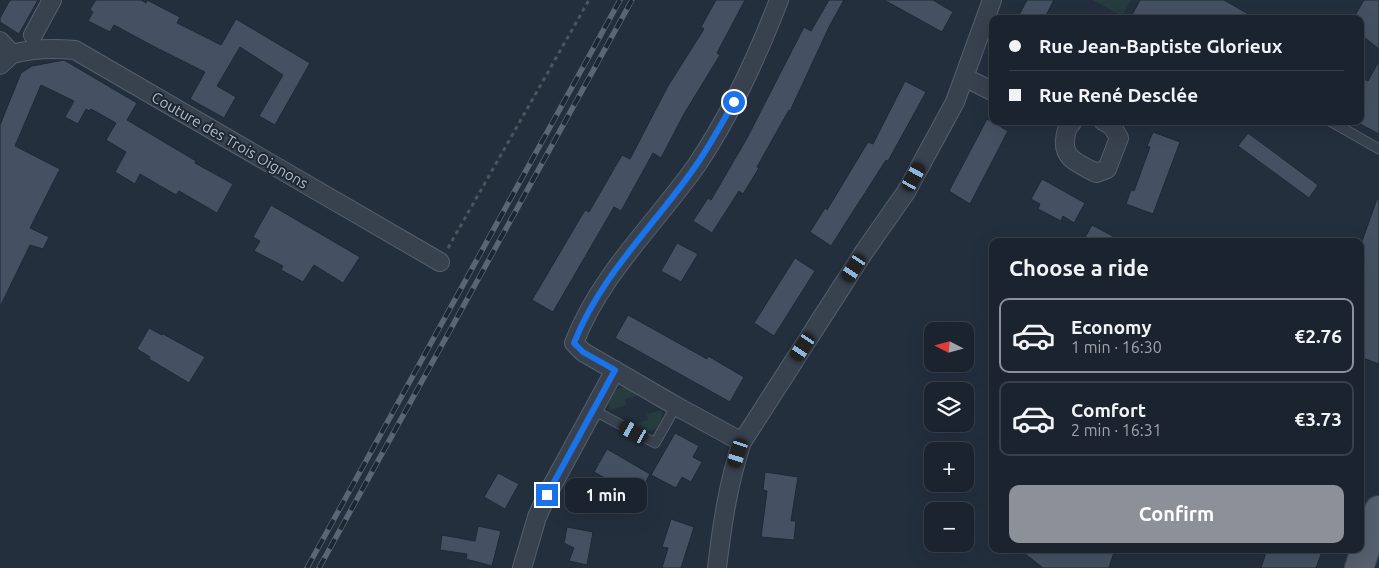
<!DOCTYPE html>
<html lang="en">
<head>
<meta charset="utf-8">
<style>
  body { margin:0; font-family:Ubuntu,sans-serif; background:#242b36; color:#f1f3f6; height:100vh; display:flex; flex-direction:column; font-size:19px; white-space:nowrap }
  * { box-sizing:border-box; margin:0 }
  p { font-size:16px; color:#a0a4aa }
  .icon { flex:none; width:28px; height:28px; fill:none; stroke:currentColor; stroke-width:2; stroke-linecap:round; stroke-linejoin:round }
  .map { position:relative; flex:1; overflow:hidden }
  .side { position:absolute; left:989px; top:238px; width:375px; height:315px; display:flex; flex-direction:column; background:#1b232e; border-radius:10px; box-shadow:0 5px 20px #0002,0 0 0 1px #39404a }
  .side>* { flex:none }
  .hud { position:absolute; left:989px; top:15px; width:375px; height:110px; border-radius:10px; box-shadow:0 5px 20px #0002,0 0 0 1px #39404a; display:grid; align-content:center; height:110px; padding:0 20px; background:#1b232e }
  .needle { width:32px; rotate:276deg }
  .controls { position:absolute; left:924px; top:322px; display:grid; gap:10px }
  .controls a { display:grid; place-items:center; width:50px; height:50px; border-radius:10px; background:#1b232e; box-shadow:0 5px 20px #0002,0 0 0 1px #39404a; font-size:25px }
  .end { position:absolute; width:22px; height:22px; margin:-11px; border:6px solid #1a73e8; background:#fff; box-shadow:0 0 0 2px #fff }
  .from { border-radius:50% }
  .bubble { position:absolute; height:35px; border-radius:10px; background:#1b232e; box-shadow:0 5px 20px #0002,0 0 0 1px #39404a; font-size:16px; font-weight:700; line-height:35px; text-align:center }
  .car { position:absolute; width:15px; height:30px; margin:-15px -8px; border-radius:6px; box-shadow:0 0 4px 1px #0007; background:linear-gradient(#222 24%,#8ab4d8 0 40%,#222 0 76%,#8ab4d8 0 86%,#222 0) }
  .hud b { display:flex; align-items:center; gap:18px; height:48px; font-size:19px }
  .hud b+b { border-top:1px solid #39404a }
  .hud i { width:12px; height:12px; background:#f1f3f6 }
  ul { padding:0; list-style:none }
  li { display:flex; align-items:center; gap:15px; height:75px; margin:0 10px 8px; padding:0 10px; border:2px solid #39404a; border-radius:10px }
  li div { flex:1 }
  li b { display:block; font-size:19px }
  li em { font-style:normal; font-weight:700 }
  li.active { border-color:#8c9099 }
  li>.icon { width:45px; height:45px; stroke-width:1.5 }
  h2 { padding:0 20px; font-size:22px; line-height:60px }
  .cta { display:flex; gap:10px; margin-top:auto; padding:10px 20px }
  .cta a { flex:1; height:58px; border-radius:10px; background:#8c9099; color:#fff; font-size:20px; font-weight:700; line-height:58px; text-align:center }
  .map>svg:first-child { display:block }
  .green { fill:#263c3f }
  .building { fill:#455162; stroke:#1f2835 }
  .lines { fill:none; stroke-linecap:round; stroke-linejoin:round }
  .service-casing { stroke:#565f6c; stroke-width:11 }
  .minor-casing { stroke:#565f6c; stroke-width:20 }
  .primary-casing { stroke:#414a57; stroke-width:30 }
  .path { stroke:#44595c; stroke-width:3; stroke-dasharray:4 4; stroke-linecap:butt }
  .service { stroke:#38414e; stroke-width:9 }
  .minor { stroke:#38414e; stroke-width:18 }
  .primary { stroke:#56606e; stroke-width:28 }
  .rail-casing { stroke:#5a6575; stroke-width:5.5 }
  .rail { stroke:#1d2633; stroke-width:4; stroke-dasharray:11; stroke-linecap:butt }
  .route { stroke:#1a73e8; stroke-width:6 }
  .labels { text-anchor:middle; dominant-baseline:central; stroke-width:4; stroke-linejoin:round; paint-order:stroke }
  .street-label { font-size:15px; fill:#b4bcc9; stroke:#1d2633 }
</style>
</head>
<body>
<div class="map">
<svg width="1379" height="568" viewBox="0 0 1379 568">
  <rect width="100%" height="100%" fill="#242f3e"/>
  <!-- green -->
  <path class="green" d="M 1093,0 L 1131,0 L 1122,16 Z
    M 619,388 L 628,388 L 639,395 L 625,399 L 626,405 L 610,410 C 606,401 612,393 619,388 Z
    M 662,410 C 663,418 659,431 648,431 C 643,431 638,427 634,424 L 648,420 L 647,414 Z"/>
  <!-- building -->
  <path class="building" d="M 10,0 L 38,0 L 19,34 L 0,22 L 0,18 Z
    M 96,0 L 141,0 L 146,3 L 147,0 L 180,17 L 177,23 L 221,45 L 236,19 L 310,63 L 275,125 L 259,116 L 283,75 L 240,47 L 217,86 L 236,97 L 224,118 L 190,99 L 205,72 L 153,46 L 114,25 L 110,32 L 88,21 L 93,12 L 90,9 Z
    M 716,0 L 745,0 L 717,53 L 720,55 L 684,114 L 661,158 L 653,153 L 621,211 L 614,207 L 553,312 L 532,300 L 585,210 L 589,212 L 622,155 L 630,159 L 668,86 L 704,29 L 701,27 Z
    M 829,0 L 844,0 L 830,25 L 790,111 L 789,110 L 757,167 L 759,168 L 743,194 L 739,191 L 712,233 L 693,221 L 708,198 L 711,200 L 746,140 L 804,27 L 811,31 Z
    M 884,0 L 933,0 L 953,12 L 942,32 Z
    M 1027,0 L 1054,0 L 1044,19 L 1017,19 Z
    M 1140,0 L 1224,0 L 1257,19 L 1130,19 Z
    M 1364,0 L 1379,0 L 1379,49 L 1360,34 L 1360,19 L 1353,19 Z
    M 64,60 L 137,103 L 127,120 L 196,161 L 195,163 L 233,184 L 217,213 L 179,191 L 176,195 L 140,174 L 135,184 L 115,172 L 126,152 L 106,140 L 116,123 L 91,109 L 89,111 L 86,109 L 78,124 L 65,117 L 74,101 L 41,85 L 15,146 L 60,169 L 30,228 L 49,237 L 43,249 L 30,245 L 0,307 L 0,125 L 21,73 L 32,66 Z
    M 1379,61 L 1379,134 L 1360,124 L 1360,77 L 1368,81 Z
    M 905,81 L 926,92 L 888,161 L 886,160 L 831,246 L 810,232 L 825,208 L 827,210 L 868,142 L 873,144 Z
    M 987,119 L 1008,131 L 970,204 L 949,191 Z
    M 1153,132 L 1180,142 L 1153,214 L 1126,204 L 1131,190 L 1134,191 L 1150,147 L 1147,146 Z
    M 1248,133 L 1318,185 L 1309,198 L 1238,146 Z
    M 1042,179 L 1085,203 L 1074,223 L 1063,216 L 1061,221 L 1038,209 L 1040,204 L 1031,199 Z
    M 1377,199 L 1379,200 L 1379,364 L 1360,357 L 1360,247 Z
    M 271,205 L 360,257 L 343,283 L 314,265 L 303,282 L 281,270 L 283,266 L 254,251 L 260,241 L 253,237 Z
    M 1092,225 L 1122,241 L 1083,241 Z
    M 677,243 L 698,254 L 681,282 L 661,271 Z
    M 795,258 L 815,271 L 774,336 L 754,323 Z
    M 628,315 L 707,359 L 708,356 L 744,377 L 730,402 L 615,338 Z
    M 149,328 L 162,335 L 163,334 L 205,357 L 189,383 L 149,359 L 150,357 L 137,349 Z
    M 675,433 L 699,446 L 693,457 L 702,462 L 691,482 L 682,477 L 676,488 L 651,475 Z
    M 607,449 L 650,474 L 638,496 L 594,472 Z
    M 765,472 L 798,477 L 791,521 L 796,521 L 794,540 L 761,537 L 767,491 L 763,490 Z
    M 498,473 L 519,484 L 505,509 L 484,497 Z
    M 671,519 L 694,527 L 681,568 L 662,568 L 668,548 L 662,547 Z
    M 478,526 L 501,531 L 492,566 L 466,559 L 467,554 L 440,550 L 442,535 L 475,541 Z
    M 567,527 L 593,532 L 587,565 L 569,561 L 574,548 L 564,543 Z
    M 1019,549 L 1115,549 L 1109,568 L 1043,568 Z
    M 1267,549 L 1323,549 L 1316,568 L 1261,568 Z"/>
  <g class="lines">
    <defs>
      <path id="service" d="M 1330,121 L 1379,149
        M 593,410 L 655,443 L 676,406"/>
      <path id="minor" d="M 33,35 L 52,0
        M 0,41 L 12,54 L 0,65
        M 12,54 C 34,48 53,48 75,50 L 440,262
        M 964,77 L 992,91
        M 1073,121 C 1067,128 1066,131 1065,140 C 1063,160 1081,164 1096,173 L 1107,169 L 1119,138 L 1112,126 L 1103,121
        M 742,442 L 676,406 L 583,352 L 574,343 C 600,275 655,224 696,166 C 731,115 757,57 779,0
        M 522,568 L 537,517 L 547,495 L 615,370
        M 717,568 C 722,526 728,483 742,442 L 864,252 L 906,192 L 955,102 L 992,0"/>
      <path id="primary" d="M 1359,568 L 1379,510"/>
    </defs>
    <!-- service casing -->
    <use href="#service" class="service-casing"/>
    <!-- minor casing -->
    <use href="#minor" class="minor-casing"/>
    <!-- primary casing -->
    <use href="#primary" class="primary-casing"/>
    <!-- path -->
    <path class="path" d="M 448,248 L 589,0"/>
    <!-- service -->
    <use href="#service" class="service"/>
    <!-- minor -->
    <use href="#minor" class="minor"/>
    <!-- primary -->
    <use href="#primary" class="primary"/>
    <defs>
      <path id="rail" d="M 307,568 L 620,0
        M 319,568 L 632,0"/>
    </defs>
    <!-- rail casing -->
    <use href="#rail" class="rail-casing"/>
    <!-- rail -->
    <use href="#rail" class="rail"/>
  </g>
  <g class="lines">
    <!-- route -->
    <path class="route" d="M 547,495 L 615,370 L 583,352 L 574,343 C 601,274 656,224 697,164 C 710,145 722,123 734,102"/>
  </g>
  <g class="labels">
    <!-- street labels -->
    <g class="street-label">
      <text transform="translate(230 140) rotate(30)">Couture des Trois Oignons</text>
    </g>
  </g>
</svg>
<div class="controls">
<a><svg class="needle" viewBox="-14 -14 28 28"><path d="M0-13l5 13h-10z" fill="#e53935"/><path d="M0 13l5-13h-10z" fill="#a0a4aa"/></svg></a>
<a><svg class="icon" aria-label="layers" viewBox="0 0 24 24"><path d="M12 4l9 5-9 5-9-5zM3 14l9 5 9-5"/></svg></a>
<a>+</a>
<a>−</a>
</div>
<i class="end from" style="left:734px;top:102px"></i>
<i class="end" style="left:547px;top:495px"></i>
<div class="bubble" style="left:565px;top:478px;width:82px">1 min</div>
<i class="car" style="left:914px;top:177px;rotate:29deg"></i>
<i class="car" style="left:854px;top:268px;rotate:213deg"></i>
<i class="car" style="left:803px;top:347px;rotate:213deg"></i>
<i class="car" style="left:634px;top:432px;rotate:299deg"></i>
<i class="car" style="left:738px;top:453px;rotate:198deg"></i>
<div class="hud">
<b><i class="from"></i>Rue Jean-Baptiste Glorieux</b>
<b><i></i>Rue René Desclée</b>
</div>
<section class="side">
<h2>Choose a ride</h2>
<ul>
<li class="active"><svg class="icon" aria-label="car" viewBox="0 0 24 24"><path d="M5 17H2v-5l4-1 3-4h7l3 4 3 1v5h-3M9 17h6M6 11h13"/><circle cx="7" cy="17" r="2"/><circle cx="17" cy="17" r="2"/></svg><div><b>Economy</b><p>1 min · 16:30</p></div><em>€2.76</em></li>
<li><svg class="icon" aria-label="car" viewBox="0 0 24 24"><path d="M5 17H2v-5l4-1 3-4h7l3 4 3 1v5h-3M9 17h6M6 11h13"/><circle cx="7" cy="17" r="2"/><circle cx="17" cy="17" r="2"/></svg><div><b>Comfort</b><p>2 min · 16:31</p></div><em>€3.73</em></li>
</ul>
<div class="cta"><a>Confirm</a></div>
</section>
</div>
</body>
</html>
